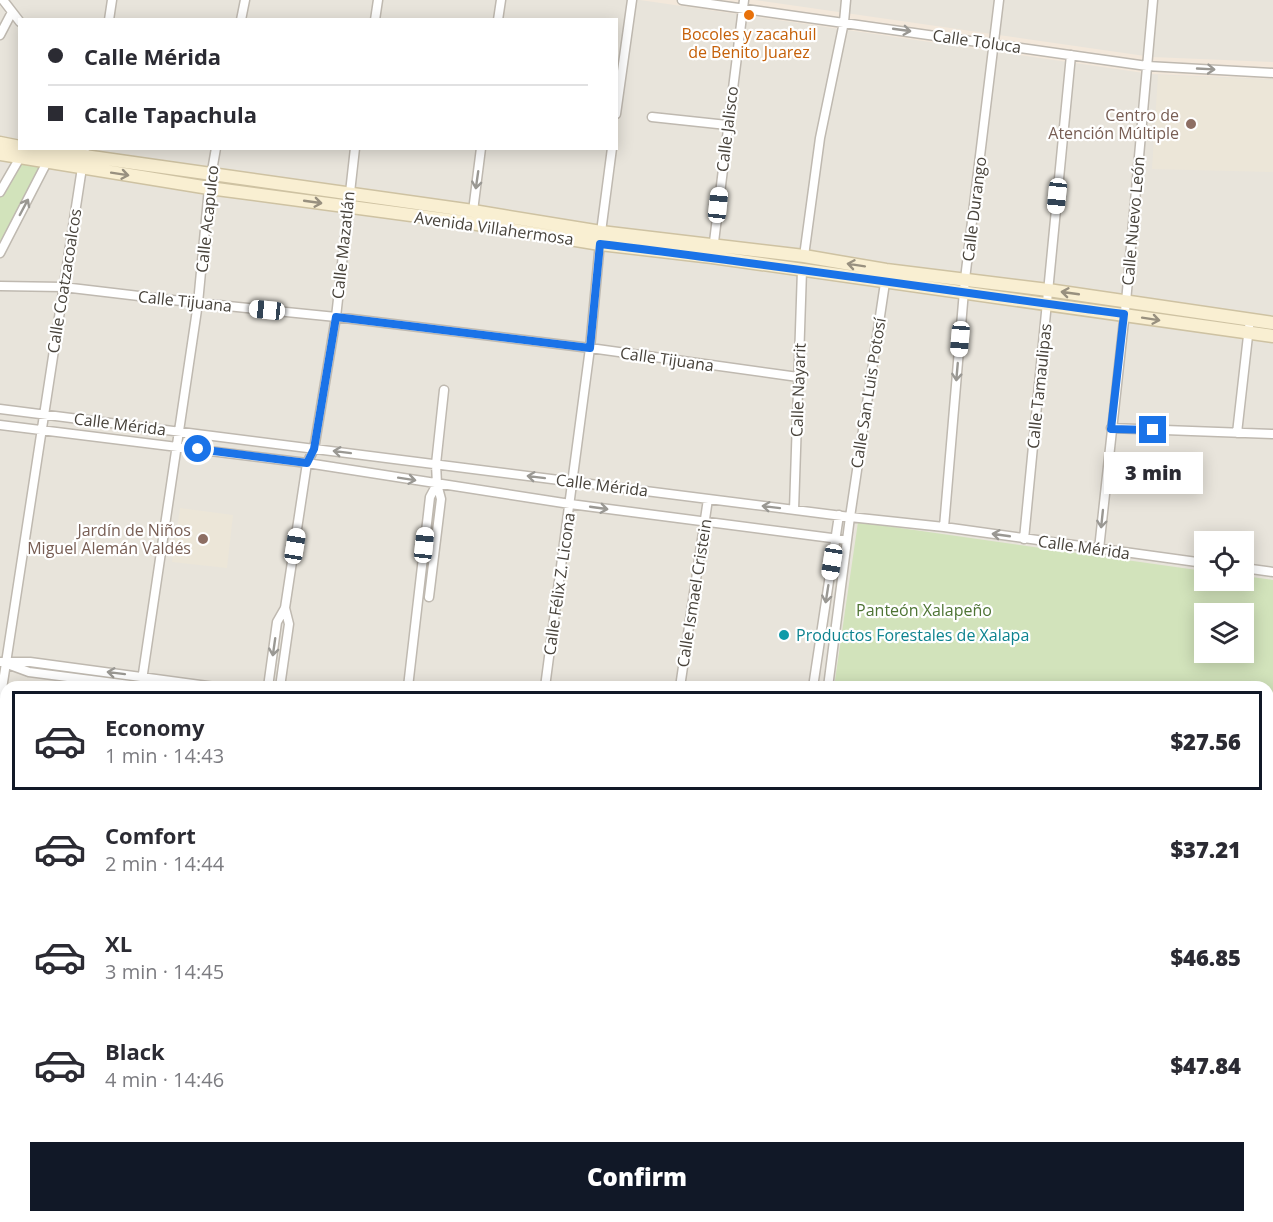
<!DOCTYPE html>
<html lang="en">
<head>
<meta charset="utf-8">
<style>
  body { margin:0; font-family:"Open Sans",sans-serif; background:#f2f2f3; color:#2b2b33; height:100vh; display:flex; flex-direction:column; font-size:22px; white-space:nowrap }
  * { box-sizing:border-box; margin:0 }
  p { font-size:20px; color:#7c7c81 }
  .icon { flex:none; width:33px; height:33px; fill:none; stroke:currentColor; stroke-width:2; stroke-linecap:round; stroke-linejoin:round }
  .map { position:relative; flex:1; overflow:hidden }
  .side { position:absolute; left:0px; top:681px; width:1274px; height:542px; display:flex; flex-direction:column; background:#fff; border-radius:18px 18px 0 0; box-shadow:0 3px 15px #0003 }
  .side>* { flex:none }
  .top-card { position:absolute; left:18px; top:18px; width:600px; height:132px; border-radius:0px; box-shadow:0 3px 15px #0003; display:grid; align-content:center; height:132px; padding:0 30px; background:#fff }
  .fabs { position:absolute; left:1194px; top:531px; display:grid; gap:12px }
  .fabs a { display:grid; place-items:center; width:60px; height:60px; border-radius:0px; background:#fff; box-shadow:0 3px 15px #0003; font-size:30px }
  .end { position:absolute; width:27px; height:27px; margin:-14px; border:8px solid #1a73e8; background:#fff; box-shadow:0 0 0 3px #fff }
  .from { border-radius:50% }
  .bubble { position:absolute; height:42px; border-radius:0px; background:#fff; box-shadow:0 3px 15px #0003; font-size:20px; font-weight:800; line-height:42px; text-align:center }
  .car { position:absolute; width:18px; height:36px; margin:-18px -9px; border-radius:8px; box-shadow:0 0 4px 2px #0007; background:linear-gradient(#fff 24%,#345 0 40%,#fff 0 76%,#345 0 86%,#fff 0) }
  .top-card b { display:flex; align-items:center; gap:21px; height:57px; font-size:22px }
  .top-card b+b { border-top:2px solid #e1e1e2 }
  .top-card i { width:15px; height:15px; background:#2b2b33 }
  ul { padding:10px 0 0; list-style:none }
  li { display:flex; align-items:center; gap:18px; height:99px; margin:0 12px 9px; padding:0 18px; border:3px solid transparent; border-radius:0px }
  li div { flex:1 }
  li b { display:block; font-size:22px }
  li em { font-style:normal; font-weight:800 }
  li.selected { border-color:#111827 }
  li>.icon { width:54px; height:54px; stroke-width:1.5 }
  .action { display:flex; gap:12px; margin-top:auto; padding:12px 30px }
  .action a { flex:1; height:69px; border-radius:0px; background:#111827; color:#fff; font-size:24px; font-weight:800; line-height:69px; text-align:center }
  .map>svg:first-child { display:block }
  .residential { fill:#e8e4db; fill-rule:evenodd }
  .commercial { fill:#f3e8db }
  .education { fill:#ece6d8 }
  .green { fill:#d2e3bb; fill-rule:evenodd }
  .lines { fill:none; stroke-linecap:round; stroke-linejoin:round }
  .minor-casing { stroke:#bfb9b0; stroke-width:11 }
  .secondary-casing { stroke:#cec2a2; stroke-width:15 }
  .trunk-casing { stroke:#cc9b4f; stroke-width:18 }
  .minor { stroke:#fff; stroke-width:8 }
  .secondary { stroke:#f9efd2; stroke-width:12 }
  .trunk { stroke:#f0d193; stroke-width:15 }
  .oneway { stroke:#9a9893 }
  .oneway2 { stroke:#98907f }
  .route { stroke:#1a73e8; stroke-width:8 }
  .food-dot { fill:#e8710a; stroke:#fff; stroke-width:2 }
  .education-dot { fill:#8d6e63; stroke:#fff; stroke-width:2 }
  .culture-dot { fill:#0f9aa8; stroke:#fff; stroke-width:2 }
  .labels { text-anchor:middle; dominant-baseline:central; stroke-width:4.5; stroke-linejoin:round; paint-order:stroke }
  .food-label { font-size:16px; fill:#c56008; stroke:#fff }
  .street-label { font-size:16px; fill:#48433b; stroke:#fff }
  .education-label { font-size:16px; fill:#785e54; stroke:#fff; text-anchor:end }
  .park-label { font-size:16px; fill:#4e7434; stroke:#fff }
  .culture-label { font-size:16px; fill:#0d838f; stroke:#fff; text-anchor:start }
</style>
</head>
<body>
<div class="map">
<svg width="1273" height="1222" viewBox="0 0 1273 1222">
  <rect width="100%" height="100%" fill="#f4f2ed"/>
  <!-- residential -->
  <path class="residential" d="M 0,0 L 1273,0 L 1273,1222 L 0,1222 ZM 20,20 L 616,20 L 616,148 L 20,148 ZM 1204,542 L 1244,542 L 1244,580 L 1204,580 ZM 1204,614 L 1244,614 L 1244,652 L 1204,652 ZM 6,687 L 1268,687 L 1268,1216 L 6,1216 Z"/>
  <!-- commercial -->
  <path class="commercial" d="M 640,0 L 755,0 L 1152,57 L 1273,62 L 1273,79 L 1151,74 Z"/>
  <!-- education -->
  <path class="education" d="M 1158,75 L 1273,80 L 1273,172 L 1152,169 Z
    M 180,508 L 233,515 L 227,568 L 172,562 Z"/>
  <!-- green -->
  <path class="green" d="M 19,159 L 46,163 L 0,251 L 0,194 Z
    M 858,522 L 1204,571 L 1204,580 L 1244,580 L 1244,576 L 1273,580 L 1273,1037 L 1268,1036 L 1268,687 L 834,687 ZM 1204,614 L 1244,614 L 1244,652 L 1204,652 Z"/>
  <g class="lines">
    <defs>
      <path id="minor" d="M 3,0 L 20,22
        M 682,0 L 1147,66 L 1273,73
        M 109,20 L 112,0
        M 241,20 L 245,0
        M 375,20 L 378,0
        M 498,20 L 501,0
        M 0,35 L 12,12
        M 616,114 L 632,0
        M 652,117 L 727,125
        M 0,192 L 22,154
        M 473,211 L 481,148
        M 713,250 L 744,0
        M 0,253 L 47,162
        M 804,256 L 820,138 L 844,22 L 846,0
        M 0,286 L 63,287 L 198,303 L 336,317 L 590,348 L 798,377
        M 0,409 L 850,517 L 944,527 L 1204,563
        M 0,425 L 307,463 L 570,504 L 847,540
        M 1111,428 L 1273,434
        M 1237,433 L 1249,327
        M 794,510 L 802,270
        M 944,527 L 965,279 L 999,0
        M 1024,539 L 1071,55
        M 1099,549 L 1126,302 L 1153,0
        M 1244,568 L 1273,572
        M 429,597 L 441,499 L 437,484
        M 0,662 L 30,662 L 215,687
        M 10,665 L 29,672 L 145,687
        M 141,687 L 198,303 L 209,188 L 216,148
        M 268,687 L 277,622 L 285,608 L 307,463 L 314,449 L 336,317 L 355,148
        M 280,687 L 289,624 L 285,608
        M 408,687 L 430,497 L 437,484 L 436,464 L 444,390
        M 545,687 L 590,348 L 601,232 L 612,148
        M 680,687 L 708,499
        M 813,687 L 839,515
        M 828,687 L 850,517 L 886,276
        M 0,702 L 85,148
        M 0,906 L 6,907
        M 1268,1051 L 1273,1052
        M 0,1143 L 6,1143
        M 0,1155 L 6,1156
        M 478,1216 L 521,1222
        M 575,1216 L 606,1222
        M 57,1222 L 58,1216
        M 69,1222 L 70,1216
        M 191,1222 L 192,1216
        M 205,1222 L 206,1216
        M 327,1222 L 327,1216
        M 339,1222 L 340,1216
        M 462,1222 L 463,1216
        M 736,1222 L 737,1216
        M 750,1222 L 750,1216
        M 875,1222 L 876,1216
        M 888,1222 L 889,1216
        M 1012,1222 L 1013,1216
        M 1024,1222 L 1025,1216"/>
      <path id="secondary" d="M 0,143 L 20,147
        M 28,148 L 473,211 L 601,232 L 804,256 L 886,270 L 1048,290 L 1273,323
        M 0,154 L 209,188 L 471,223 L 600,244 L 712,257 L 1273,336"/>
      <path id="trunk" d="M 0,768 L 6,771
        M 0,798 L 6,801
        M 1083,1216 L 1098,1222
        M 1149,1216 L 1164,1222"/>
    </defs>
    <!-- minor casing -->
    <use href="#minor" class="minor-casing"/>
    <!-- secondary casing -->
    <use href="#secondary" class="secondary-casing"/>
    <!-- trunk casing -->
    <use href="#trunk" class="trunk-casing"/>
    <!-- minor -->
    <use href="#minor" class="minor"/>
    <!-- secondary -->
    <use href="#secondary" class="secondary"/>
    <!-- trunk -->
    <use href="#trunk" class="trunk"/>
  </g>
  <!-- one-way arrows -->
  <defs><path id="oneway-shaft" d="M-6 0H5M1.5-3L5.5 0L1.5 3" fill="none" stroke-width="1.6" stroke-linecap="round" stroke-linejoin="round" transform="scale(1.5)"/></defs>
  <g class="oneway">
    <use href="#oneway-shaft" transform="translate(902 30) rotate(8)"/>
    <use href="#oneway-shaft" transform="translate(1206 69) rotate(3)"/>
    <use href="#oneway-shaft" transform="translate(477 180) rotate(98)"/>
    <use href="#oneway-shaft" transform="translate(24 207) rotate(-62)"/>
    <use href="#oneway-shaft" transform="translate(957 372) rotate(95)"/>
    <use href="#oneway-shaft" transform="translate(342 452) rotate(-173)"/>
    <use href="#oneway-shaft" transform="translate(536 477) rotate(-173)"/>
    <use href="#oneway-shaft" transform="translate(407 479) rotate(9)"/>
    <use href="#oneway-shaft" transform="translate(771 507) rotate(-173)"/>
    <use href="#oneway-shaft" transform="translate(599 508) rotate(8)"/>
    <use href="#oneway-shaft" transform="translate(1102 519) rotate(96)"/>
    <use href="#oneway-shaft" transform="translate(1001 535) rotate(-172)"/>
    <use href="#oneway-shaft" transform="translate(827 594) rotate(99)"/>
    <use href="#oneway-shaft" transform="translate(274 647) rotate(98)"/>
    <use href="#oneway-shaft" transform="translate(116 673) rotate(-173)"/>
  </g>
  <g class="oneway2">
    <use href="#oneway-shaft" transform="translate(120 174) rotate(9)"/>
    <use href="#oneway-shaft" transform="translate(313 202) rotate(8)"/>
    <use href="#oneway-shaft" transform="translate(856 265) rotate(-171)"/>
    <use href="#oneway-shaft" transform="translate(1070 293) rotate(-172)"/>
    <use href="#oneway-shaft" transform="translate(1151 319) rotate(9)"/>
  </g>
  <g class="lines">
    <!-- route -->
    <path class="route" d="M 198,449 L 307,463 L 314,449 L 336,317 L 590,348 L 600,244 C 775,265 949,291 1124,314 L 1111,429 L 1153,430"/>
  </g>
  <!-- markers -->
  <circle class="food-dot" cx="749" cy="15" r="6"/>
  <g class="education-dot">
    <circle cx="1191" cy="124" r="6"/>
    <circle cx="203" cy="539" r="6"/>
  </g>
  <circle class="culture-dot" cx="784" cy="635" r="6"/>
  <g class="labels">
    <!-- food labels -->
    <g class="food-label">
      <text x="749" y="34">Bocoles y zacahuil<tspan x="749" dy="18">de Benito Juarez</tspan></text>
    </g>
    <!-- street labels -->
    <g class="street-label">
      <text transform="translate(977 41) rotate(8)">Calle Toluca</text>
      <text transform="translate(727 129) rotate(-83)">Calle Jalisco</text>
      <text transform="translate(974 209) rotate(-83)">Calle Durango</text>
      <text transform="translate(207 219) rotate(-84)">Calle Acapulco</text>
      <text transform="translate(1133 221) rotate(-85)">Calle Nuevo León</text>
      <text transform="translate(494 228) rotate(8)">Avenida Villahermosa</text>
      <text transform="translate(343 245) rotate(-84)">Calle Mazatlán</text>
      <text transform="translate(64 281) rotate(-81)">Calle Coatzacoalcos</text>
      <text transform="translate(185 301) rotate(6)">Calle Tijuana</text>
      <text transform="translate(667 359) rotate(8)">Calle Tijuana</text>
      <text transform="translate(1039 386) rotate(-84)">Calle Tamaulipas</text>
      <text transform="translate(798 390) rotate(-88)">Calle Nayarit</text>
      <text transform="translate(868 393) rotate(-81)">Calle San Luis Potosí</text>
      <text transform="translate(120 424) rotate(7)">Calle Mérida</text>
      <text transform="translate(602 485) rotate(7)">Calle Mérida</text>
      <text transform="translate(1084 547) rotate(8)">Calle Mérida</text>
      <text transform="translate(559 584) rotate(-82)">Calle Félix Z. Licona</text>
      <text transform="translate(694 593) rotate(-81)">Calle Ismael Cristein</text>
    </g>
    <!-- education labels -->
    <g class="education-label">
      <text x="1179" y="115">Centro de<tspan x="1179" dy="18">Atención Múltiple</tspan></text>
      <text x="191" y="530">Jardín de Niños<tspan x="191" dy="18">Miguel Alemán Valdés</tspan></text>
    </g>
    <!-- park labels -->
    <g class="park-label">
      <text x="924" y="610">Panteón Xalapeño</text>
    </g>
    <!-- culture labels -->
    <g class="culture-label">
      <text x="796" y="635">Productos Forestales de Xalapa</text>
    </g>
  </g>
</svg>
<div class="fabs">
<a><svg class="icon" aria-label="locate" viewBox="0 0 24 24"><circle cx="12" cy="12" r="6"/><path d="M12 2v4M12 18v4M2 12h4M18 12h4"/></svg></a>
<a><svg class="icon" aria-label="layers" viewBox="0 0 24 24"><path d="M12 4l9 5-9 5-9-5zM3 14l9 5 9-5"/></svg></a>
</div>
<i class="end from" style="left:198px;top:449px"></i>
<i class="end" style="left:1153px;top:430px"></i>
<div class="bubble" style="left:1104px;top:452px;width:99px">3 min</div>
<i class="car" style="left:1057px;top:196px;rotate:186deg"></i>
<i class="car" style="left:718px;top:205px;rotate:6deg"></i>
<i class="car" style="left:267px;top:310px;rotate:276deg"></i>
<i class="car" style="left:960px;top:339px;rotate:185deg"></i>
<i class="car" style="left:424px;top:545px;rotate:6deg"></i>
<i class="car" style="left:295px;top:546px;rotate:9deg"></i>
<i class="car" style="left:832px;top:562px;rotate:189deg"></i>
<div class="top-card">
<b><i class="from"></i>Calle Mérida</b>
<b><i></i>Calle Tapachula</b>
</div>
<section class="side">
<ul>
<li class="selected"><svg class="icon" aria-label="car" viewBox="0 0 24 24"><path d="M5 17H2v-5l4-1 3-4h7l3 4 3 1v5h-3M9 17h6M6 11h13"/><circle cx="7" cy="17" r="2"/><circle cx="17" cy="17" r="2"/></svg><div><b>Economy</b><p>1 min · 14:43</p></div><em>$27.56</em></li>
<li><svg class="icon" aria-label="car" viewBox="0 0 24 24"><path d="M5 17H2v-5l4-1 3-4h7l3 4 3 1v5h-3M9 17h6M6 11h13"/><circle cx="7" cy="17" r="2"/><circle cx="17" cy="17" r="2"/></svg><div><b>Comfort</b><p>2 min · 14:44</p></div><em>$37.21</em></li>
<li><svg class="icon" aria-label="car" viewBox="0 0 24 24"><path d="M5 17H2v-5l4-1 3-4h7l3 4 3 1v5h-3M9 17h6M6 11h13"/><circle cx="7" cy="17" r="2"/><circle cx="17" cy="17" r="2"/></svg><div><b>XL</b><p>3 min · 14:45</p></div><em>$46.85</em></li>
<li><svg class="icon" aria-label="car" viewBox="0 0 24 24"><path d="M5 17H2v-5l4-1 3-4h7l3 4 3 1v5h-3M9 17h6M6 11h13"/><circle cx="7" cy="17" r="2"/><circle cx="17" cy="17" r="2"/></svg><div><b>Black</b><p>4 min · 14:46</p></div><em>$47.84</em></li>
</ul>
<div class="action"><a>Confirm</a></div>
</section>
</div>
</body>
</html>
